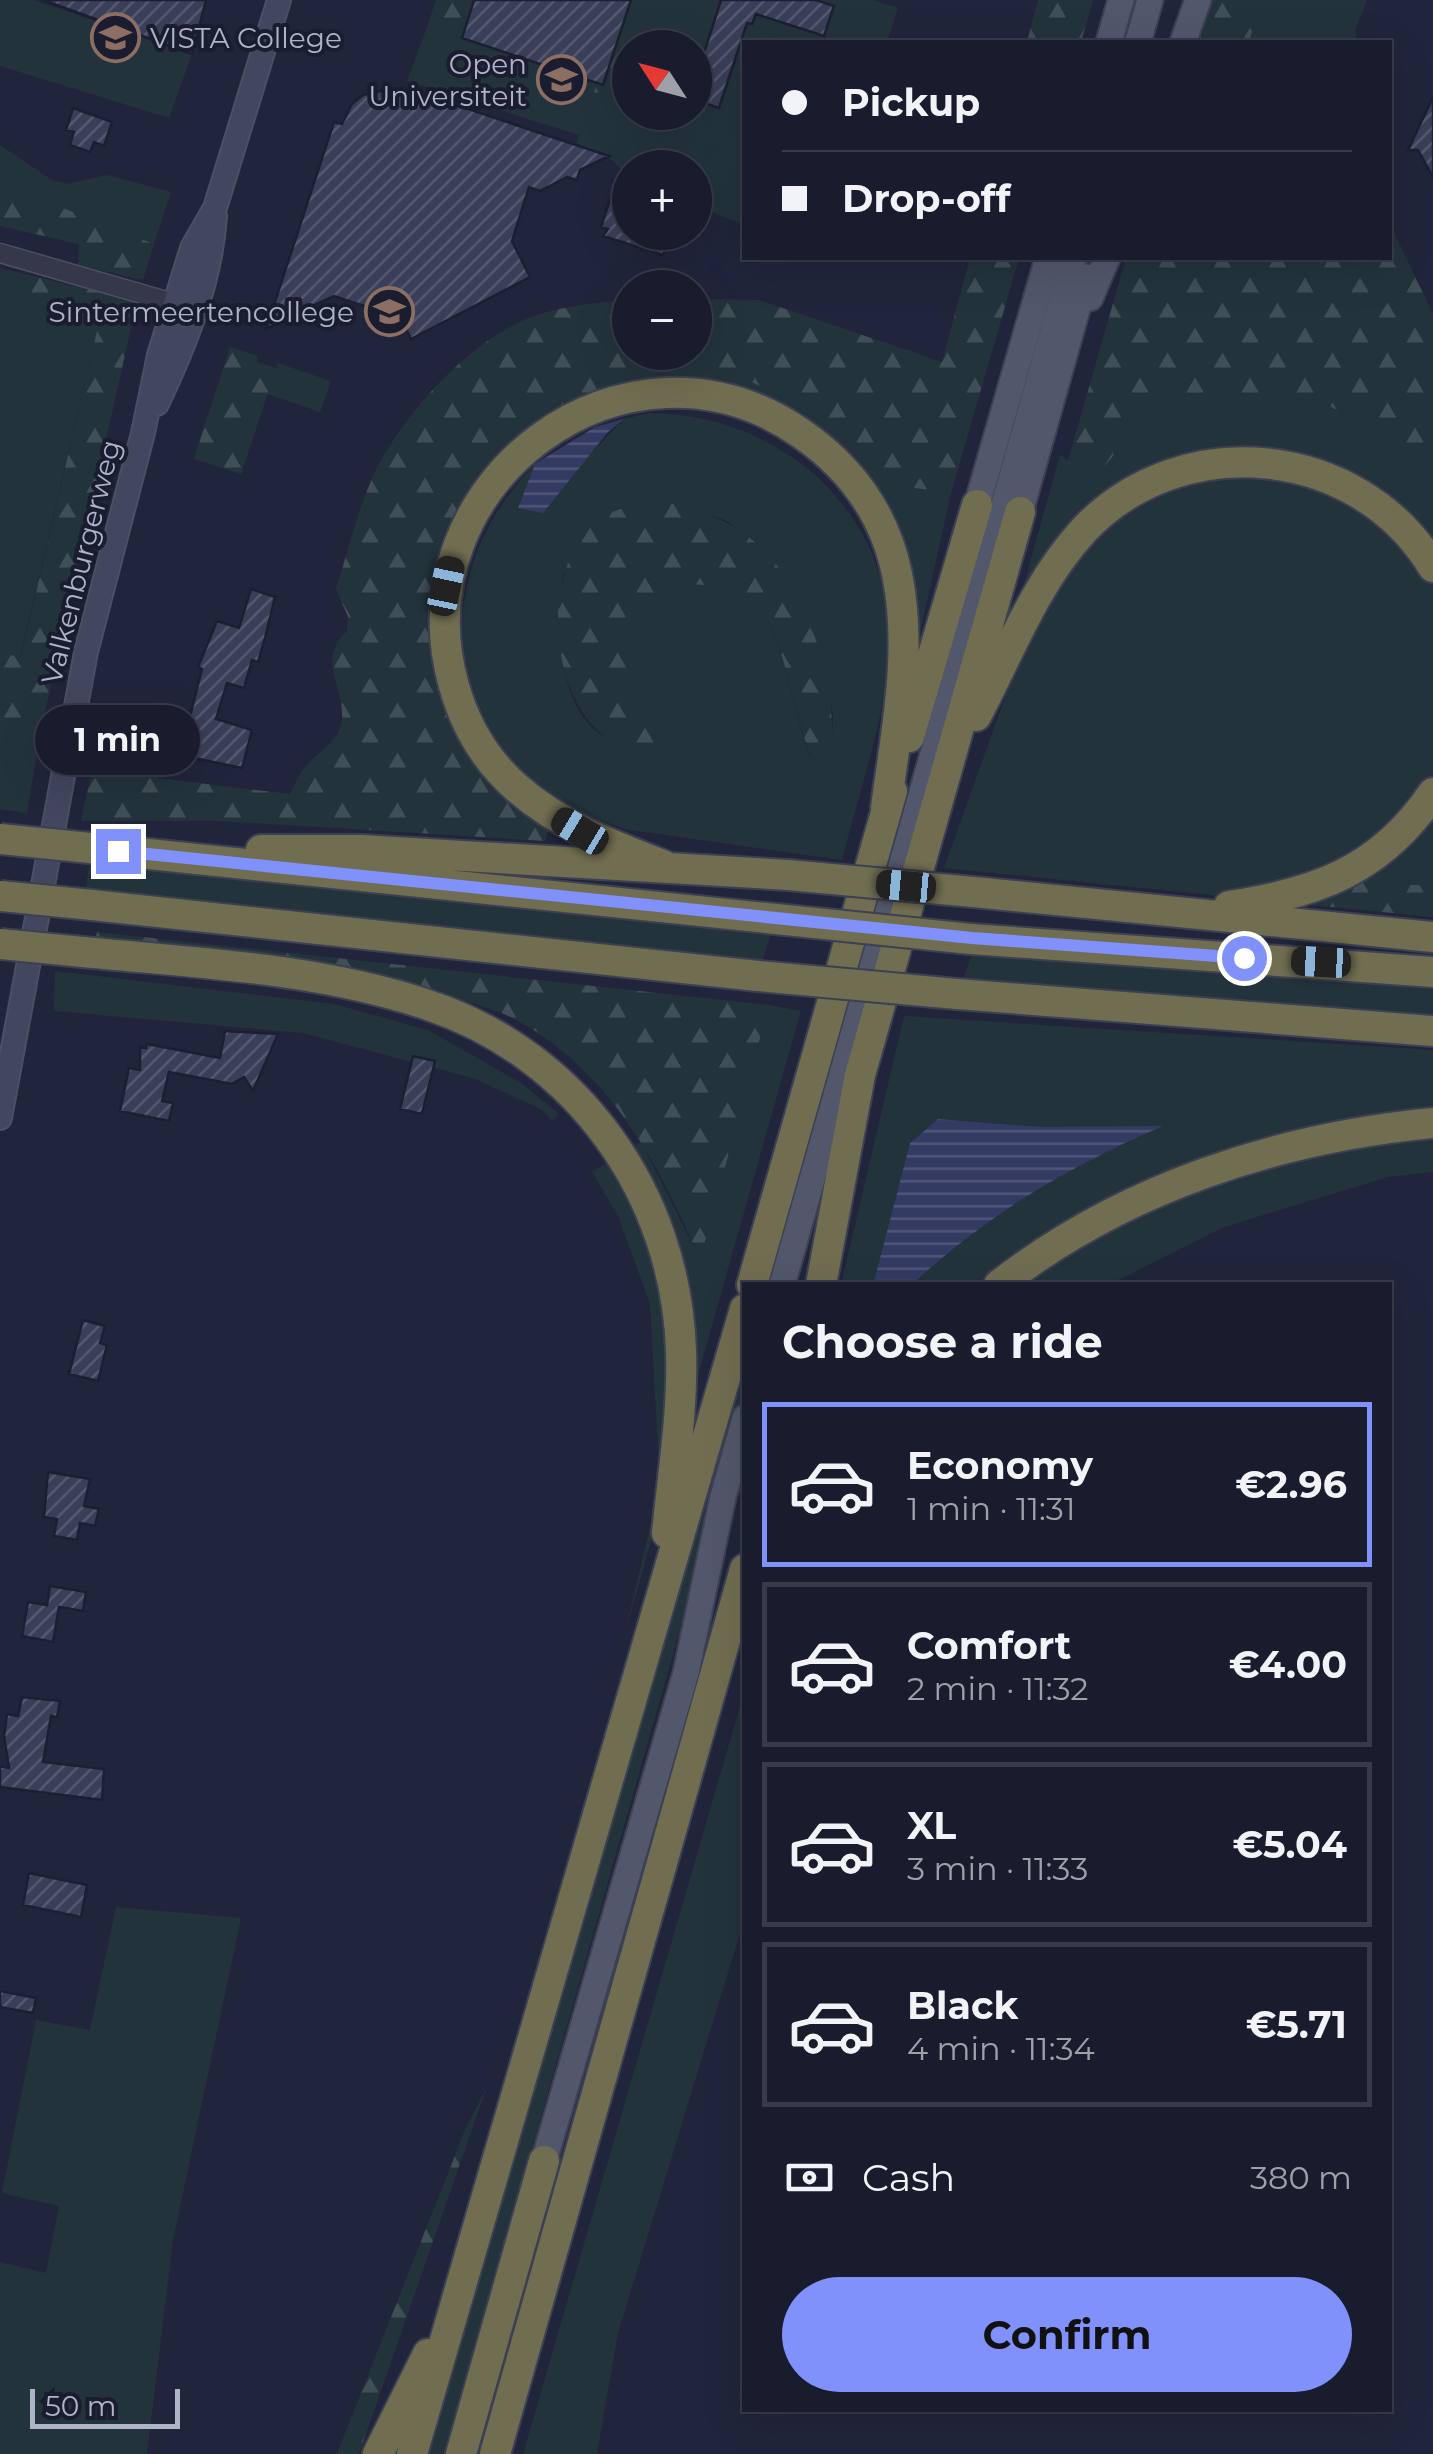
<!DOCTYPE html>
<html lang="en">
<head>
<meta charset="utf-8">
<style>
  body { margin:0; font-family:Montserrat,sans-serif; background:#222534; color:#f1f3f6; height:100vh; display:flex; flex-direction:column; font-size:38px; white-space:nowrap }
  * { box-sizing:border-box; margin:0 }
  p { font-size:32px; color:#9fa1a9 }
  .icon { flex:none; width:55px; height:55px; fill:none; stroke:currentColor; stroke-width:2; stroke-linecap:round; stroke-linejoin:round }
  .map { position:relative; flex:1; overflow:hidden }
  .panel { position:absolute; left:742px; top:1282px; width:650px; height:1130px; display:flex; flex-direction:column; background:#191c2c; border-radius:0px; box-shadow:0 10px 40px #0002,0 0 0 2px #373a48 }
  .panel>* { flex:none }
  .top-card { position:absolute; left:742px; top:40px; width:650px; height:220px; border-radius:0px; box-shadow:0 10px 40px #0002,0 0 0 2px #373a48; display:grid; align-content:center; height:220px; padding:0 40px; background:#191c2c }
  .needle { width:65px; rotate:306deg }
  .controls { position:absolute; left:612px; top:30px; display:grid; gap:20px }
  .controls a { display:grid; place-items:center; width:100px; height:100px; border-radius:50%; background:#191c2c; box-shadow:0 10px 40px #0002,0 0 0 2px #373a48; font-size:50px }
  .scale { position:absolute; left:30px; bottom:25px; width:150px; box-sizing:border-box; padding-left:10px; border:5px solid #afb3c7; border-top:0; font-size:28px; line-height:35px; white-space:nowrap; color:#afb3c7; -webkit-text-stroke:8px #1a1d2f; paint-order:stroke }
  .end { position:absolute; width:45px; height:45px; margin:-22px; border:12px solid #8091fc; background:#fff; box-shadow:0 0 0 5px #fff }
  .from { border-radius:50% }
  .bubble { position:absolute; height:70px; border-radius:35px; background:#191c2c; box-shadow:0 10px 40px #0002,0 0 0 2px #373a48; font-size:32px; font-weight:700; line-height:70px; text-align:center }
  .car { position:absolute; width:30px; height:60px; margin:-30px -15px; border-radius:12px; box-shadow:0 0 8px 2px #0007; background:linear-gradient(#222 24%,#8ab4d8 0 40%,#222 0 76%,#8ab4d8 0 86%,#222 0) }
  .top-card b { display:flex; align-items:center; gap:35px; height:95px; font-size:38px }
  .top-card b+b { border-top:2px solid #373a48 }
  .top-card i { width:25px; height:25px; background:#f1f3f6 }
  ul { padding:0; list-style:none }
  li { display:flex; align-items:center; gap:30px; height:165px; margin:0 20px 15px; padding:0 20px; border:5px solid #373a48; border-radius:0px }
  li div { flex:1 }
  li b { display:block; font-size:38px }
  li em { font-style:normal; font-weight:700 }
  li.current { border-color:#8091fc }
  li>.icon { width:90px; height:90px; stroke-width:1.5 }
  h2 { padding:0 40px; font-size:45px; line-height:120px }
  .pay { display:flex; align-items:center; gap:25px; height:110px; padding:0 40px; font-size:38px }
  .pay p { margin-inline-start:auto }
  .primary-button { display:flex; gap:20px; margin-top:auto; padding:20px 40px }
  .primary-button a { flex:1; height:115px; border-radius:60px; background:#8091fc; color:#111; font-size:40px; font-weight:700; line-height:115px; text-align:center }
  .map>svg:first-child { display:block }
  .green { fill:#23333c; fill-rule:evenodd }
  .forest { fill:url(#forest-firs) }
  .water { fill:url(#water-rules) }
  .building { fill:url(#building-hatch); stroke:#1c1f32; stroke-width:2.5 }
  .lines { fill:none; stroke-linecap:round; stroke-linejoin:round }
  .street-casing { stroke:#4c5063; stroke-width:21 }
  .secondary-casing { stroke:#4c5063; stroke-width:26 }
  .primary-casing { stroke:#3e4154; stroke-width:29 }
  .highway-casing { stroke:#3c4053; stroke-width:34 }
  .street { stroke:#35384b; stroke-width:18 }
  .secondary { stroke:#42465e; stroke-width:22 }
  .primary { stroke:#52576b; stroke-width:25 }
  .highway { stroke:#716d51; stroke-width:30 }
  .highway-bridge-casing { stroke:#3c4053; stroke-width:34; stroke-linecap:butt }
  .highway-bridge { stroke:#716d51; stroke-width:30 }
  .route { stroke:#8091fc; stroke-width:12 }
  .labels { text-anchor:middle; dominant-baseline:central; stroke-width:8; stroke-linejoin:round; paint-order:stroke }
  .poi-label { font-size:28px; fill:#afb3c7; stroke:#1a1d2f; text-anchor:end }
  .street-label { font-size:28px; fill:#afb3c7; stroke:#1a1d2f }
</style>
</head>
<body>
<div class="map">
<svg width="1433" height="2454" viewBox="0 0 1433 2454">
  <defs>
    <pattern id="forest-firs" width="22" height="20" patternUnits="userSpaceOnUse" patternTransform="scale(2.5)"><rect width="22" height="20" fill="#23333c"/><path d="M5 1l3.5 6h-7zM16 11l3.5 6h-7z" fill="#404e57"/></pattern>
    <pattern id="water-rules" width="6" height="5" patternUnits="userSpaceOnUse" patternTransform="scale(2.5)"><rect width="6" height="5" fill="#343b63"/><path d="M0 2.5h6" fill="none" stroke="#4f5578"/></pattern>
    <pattern id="building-hatch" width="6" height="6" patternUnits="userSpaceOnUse" patternTransform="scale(2.5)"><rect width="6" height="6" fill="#3a3f59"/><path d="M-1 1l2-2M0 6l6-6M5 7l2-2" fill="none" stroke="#54586f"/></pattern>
  </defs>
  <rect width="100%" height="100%" fill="#21253b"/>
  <!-- green -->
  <path class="green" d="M 0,0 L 34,0 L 192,54 L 169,118 L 0,66 Z
    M 653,0 L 872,0 L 898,8 L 887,42 L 745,42 L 745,225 L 695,206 L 695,168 L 630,168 L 630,179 L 608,156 L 576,144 L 579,135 L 407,81 L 427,27 L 597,83 L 593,98 L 614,105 L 630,63 L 630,112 L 695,112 L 695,48 L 636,47 Z
    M 1262,0 L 1367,0 L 1355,30 L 1357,42 L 1249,42 Z
    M 0,145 L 52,180 L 67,184 L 107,175 L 171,192 L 154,244 L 0,183 Z
    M 0,298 L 99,322 L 20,658 L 0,653 Z
    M 278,363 L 331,381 L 320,412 L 267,394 Z
    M 703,369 L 738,375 L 783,398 L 836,432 L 900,485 L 951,493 L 914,660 L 896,544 L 755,395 L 703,380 Z
    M 1222,392 L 1319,400 L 1433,465 L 1433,892 L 1260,900 L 944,868 L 1011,681 L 1043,618 L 1024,584 L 1060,455 L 1068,461 L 1105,466 L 1153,406 Z
    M 649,413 C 791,414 908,527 887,675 C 879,737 857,799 842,860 L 630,830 C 451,782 408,594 535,464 L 518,507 L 584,461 L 624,419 ZM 680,504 L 727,521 L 757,543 L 820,660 L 833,714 L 832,742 L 811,758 C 797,727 780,632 764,612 C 733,577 639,568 629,627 C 621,671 640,712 657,752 C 642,748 625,746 611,740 C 556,717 556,620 563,573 Z
    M 0,720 L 42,725 L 27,813 L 0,809 Z
    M 90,860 L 771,933 L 762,963 L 85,893 Z
    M 973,951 L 1229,975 L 1433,986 L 1433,1019 L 963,980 Z
    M 55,971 L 334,1004 L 428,1030 L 521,1083 L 559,1114 L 552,1121 L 542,1110 L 476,1079 L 303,1033 L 54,1011 Z
    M 769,1005 L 801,1011 L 625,1633 L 660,1485 L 650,1304 L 618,1216 L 592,1172 L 641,1142 L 700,1259 Z
    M 904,1016 L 1433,1050 L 1433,1113 L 1051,1233 L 975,1285 L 911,1285 C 993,1212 1059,1171 1160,1127 L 1042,1127 L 938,1119 L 910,1143 L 873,1285 L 841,1285 Z
    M 1433,1135 L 1433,1172 L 1388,1177 L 1224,1227 L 1109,1285 L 1020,1285 C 1148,1193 1280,1160 1433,1135 Z
    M 745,1342 L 745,1402 L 445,2454 L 425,2454 Z
    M 745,1689 L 745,1917 L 618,2333 L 597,2454 L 523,2454 Z
    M 116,1907 L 241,1918 L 173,2240 L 147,2454 L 0,2454 L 0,2262 L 46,2273 L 59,2206 L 2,2193 L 36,2020 L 90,2030 Z"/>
  <!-- forest -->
  <path class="forest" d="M 436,0 L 474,0 L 462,38 L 427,27 Z
    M 631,0 L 653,0 L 636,47 L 630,48 L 630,63 L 614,106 L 592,98 L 597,83 L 604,84 Z
    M 1038,0 L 1093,0 L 1081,42 L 1027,42 Z
    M 1205,0 L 1262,0 L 1249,42 L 1191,42 Z
    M 0,183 L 154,244 L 143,280 L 78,265 L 79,244 L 0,226 Z
    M 1390,224 L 1433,314 L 1433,465 L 1319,400 L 1218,393 L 1153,406 L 1105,466 L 1068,461 L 1126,258 L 1390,258 Z
    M 970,258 L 1019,258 L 951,493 L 900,486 L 836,432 L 783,398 L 738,375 L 704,369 L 703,380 C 569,362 437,471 433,607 C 432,630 430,661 440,682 C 447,697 462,712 472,725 C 497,760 523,794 549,829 L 545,841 L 220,821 L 81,821 L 92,770 L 290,794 C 294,787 297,780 301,773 C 312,753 341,744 342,718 C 344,685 316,660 347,631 L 348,617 L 336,589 C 348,551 358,508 375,472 C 405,413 463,348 524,320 C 557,306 595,303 630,300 L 630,352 L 695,352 L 695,299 L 759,300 L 942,362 Z
    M 0,268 L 137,301 L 42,725 L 0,720 L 0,653 L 21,657 L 99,322 L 0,298 Z
    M 230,347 L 258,356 L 257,362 L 276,368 L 241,474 L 194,459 Z
    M 680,504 C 708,514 734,523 756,543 C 807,588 835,677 832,742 L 812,758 C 797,727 781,633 764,612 C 734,577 639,569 629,627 C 621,671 640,712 658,752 L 649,761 C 627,753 608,742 592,724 C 547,674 542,556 605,516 C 627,502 656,504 680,504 Z
    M 1351,882 L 1433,886 L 1433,917 L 1260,900 Z
    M 97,932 L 769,1005 L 700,1260 C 662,1168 611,1073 520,1022 C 491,1005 458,1000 426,992 C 318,965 206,956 95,941 Z
    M 486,2089 L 359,2454 L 337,2454 L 465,2130 Z"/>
  <!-- water -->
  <path class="water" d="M 624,419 L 608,432 L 543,513 L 518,508 L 535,464 L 595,427 Z
    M 938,1119 L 1042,1127 L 1163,1126 C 1064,1169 992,1212 911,1285 L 873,1285 L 910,1143 Z"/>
  <!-- building -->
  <path class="building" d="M 43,0 L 206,0 L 192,54 Z
    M 474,0 L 631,0 L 603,85 L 462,38 Z
    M 721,0 L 816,0 L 834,6 L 824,36 L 756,14 L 752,24 L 747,23 L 719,108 L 695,100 L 695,81 Z
    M 402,87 L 609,156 L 580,170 L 577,180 L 567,177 L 540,191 L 529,187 L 512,241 L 530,277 L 411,339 L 401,318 L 334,296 L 308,308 L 305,318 L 295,315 L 266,329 L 334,122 L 342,124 L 352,104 L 363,95 L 381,91 L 399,95 Z
    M 1433,97 L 1433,177 L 1418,150 L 1408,150 Z
    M 73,108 L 112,122 L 104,146 L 94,142 L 90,152 L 70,145 L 74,132 L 66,130 Z
    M 615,184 L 630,189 L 630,232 L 671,232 L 663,255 L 603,236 L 608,229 L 601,227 Z
    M 251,589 L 275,597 L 265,638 L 258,662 L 252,660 L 244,688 L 227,683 L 216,719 L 252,730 L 242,768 L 180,755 L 179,759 L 121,751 L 133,713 L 189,720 L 202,669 L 198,667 L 217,621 L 239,628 Z
    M 225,1031 L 278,1034 L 253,1091 L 244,1077 L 232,1084 L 169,1072 L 162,1101 L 173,1103 L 169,1121 L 120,1111 L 129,1068 L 140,1070 L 140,1047 L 146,1048 L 147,1044 L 220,1058 Z
    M 413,1056 L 435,1061 L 422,1114 L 400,1109 Z
    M 83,1320 L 105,1326 L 100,1343 L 107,1345 L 98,1381 L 69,1374 Z
    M 48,1472 L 90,1479 L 84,1506 L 99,1509 L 95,1526 L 80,1523 L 77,1540 L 54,1536 L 57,1519 L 44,1517 Z
    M 50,1586 L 86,1592 L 83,1611 L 59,1607 L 53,1642 L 22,1636 L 28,1602 L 47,1605 Z
    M 22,1697 L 60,1701 L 57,1717 L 51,1716 L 43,1762 L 104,1769 L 102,1800 L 0,1787 L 0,1766 L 9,1768 L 4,1736 L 7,1714 L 18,1716 Z
    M 29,1873 L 87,1885 L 81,1917 L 23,1905 Z
    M 0,1991 L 36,1998 L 33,2013 L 0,2007 Z"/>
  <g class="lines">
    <defs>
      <path id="street" d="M 0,253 L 187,307"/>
      <path id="secondary" d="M 157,404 C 185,345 211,281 215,216
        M 0,1118 L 86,652 L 143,433 L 159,355 L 192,248 L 215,208 L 279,0"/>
      <path id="primary" d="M 1109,42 L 1121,0
        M 1138,42 L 1150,0
        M 1183,42 L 1198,0
        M 1090,298 L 1107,258
        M 977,505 L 1048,258
        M 1020,512 L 1086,277
        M 782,1285 L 1074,258
        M 544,2161 L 686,1673 L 723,1497 L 745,1418"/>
      <path id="highway" d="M 976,716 C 1010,652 1034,585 1083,531 C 1181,426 1359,444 1433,567
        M 909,737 L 977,505
        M 100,849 L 776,919
        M 261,850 L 361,850 L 788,875
        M 663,865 C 611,845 559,825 517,788 C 486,761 465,725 454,686 C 396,483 627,311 802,434 C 851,468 885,515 897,574 C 913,651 896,731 886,808
        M 984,893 L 1433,937
        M 92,905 L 758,976
        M 1229,906 C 1317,893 1381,870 1433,793
        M 971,939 L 1433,972
        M 83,952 C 197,963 318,968 428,1005 C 578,1055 676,1194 681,1351 C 683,1411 673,1472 667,1533
        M 957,994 L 1433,1031
        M 752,1285 L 892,791
        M 821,1285 L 860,1075 L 1020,512
        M 999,1285 C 1123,1188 1278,1138 1433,1123
        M 378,2454 L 428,2354
        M 412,2454 L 745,1309
        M 461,2454 L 544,2161
        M 495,2454 L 745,1569"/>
    </defs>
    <!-- street casing -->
    <use href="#street" class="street-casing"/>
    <!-- secondary casing -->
    <use href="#secondary" class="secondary-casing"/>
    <!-- primary casing -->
    <use href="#primary" class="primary-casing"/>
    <!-- highway casing -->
    <use href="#highway" class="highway-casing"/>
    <!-- street -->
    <use href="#street" class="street"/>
    <!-- secondary -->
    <use href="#secondary" class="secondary"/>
    <!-- primary -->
    <use href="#primary" class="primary"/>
    <!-- highway -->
    <use href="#highway" class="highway"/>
    <defs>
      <path id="highway-bridge" d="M 0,839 L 100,849
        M 788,875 L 984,893
        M 0,896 L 92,905
        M 776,919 L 971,939
        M 0,944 L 83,952
        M 758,976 L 957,994"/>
    </defs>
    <!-- highway-bridge casing -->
    <use href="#highway-bridge" class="highway-bridge-casing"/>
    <!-- highway-bridge -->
    <use href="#highway-bridge" class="highway-bridge"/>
  </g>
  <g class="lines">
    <!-- route -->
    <path class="route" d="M 118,851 L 972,938 L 1244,958"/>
  </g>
  <!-- icons -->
  <defs>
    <symbol id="university-ring" viewBox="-11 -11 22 22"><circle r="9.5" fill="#1a1d2f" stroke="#8d6e63" stroke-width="1.5"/><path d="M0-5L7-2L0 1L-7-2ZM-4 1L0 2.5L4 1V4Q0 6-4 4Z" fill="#8d6e63"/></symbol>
    <symbol id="school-ring" viewBox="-11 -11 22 22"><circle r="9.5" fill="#1a1d2f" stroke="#8d6e63" stroke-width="1.5"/><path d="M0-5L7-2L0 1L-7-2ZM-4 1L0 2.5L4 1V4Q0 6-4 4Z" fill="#8d6e63"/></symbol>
  </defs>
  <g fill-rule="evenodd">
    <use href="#university-ring" x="88" y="10" width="55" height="55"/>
    <use href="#university-ring" x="534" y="52" width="55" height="55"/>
    <use href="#school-ring" x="362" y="284" width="55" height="55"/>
  </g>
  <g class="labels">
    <!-- poi labels -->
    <g class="poi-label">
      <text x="150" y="38" text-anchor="start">VISTA College</text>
      <text x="527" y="64">Open<tspan x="527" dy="32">Universiteit</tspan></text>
      <text x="354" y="312">Sintermeertencollege</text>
    </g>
    <!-- street labels -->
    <g class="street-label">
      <text transform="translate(81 562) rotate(-76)">Valkenburgerweg</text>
    </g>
  </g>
</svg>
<div class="controls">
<a><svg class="needle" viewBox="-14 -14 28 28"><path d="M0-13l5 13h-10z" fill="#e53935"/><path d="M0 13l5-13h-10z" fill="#9fa1a9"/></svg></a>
<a>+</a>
<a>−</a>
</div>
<div class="scale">50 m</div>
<i class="end from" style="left:1244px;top:958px"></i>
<i class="end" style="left:118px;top:851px"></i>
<div class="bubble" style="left:35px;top:705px;width:165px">1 min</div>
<i class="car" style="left:446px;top:586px;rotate:12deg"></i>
<i class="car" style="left:580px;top:831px;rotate:301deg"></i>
<i class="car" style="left:906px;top:886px;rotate:275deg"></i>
<i class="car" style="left:1321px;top:962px;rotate:273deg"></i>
<div class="top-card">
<b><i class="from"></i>Pickup</b>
<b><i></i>Drop-off</b>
</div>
<section class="panel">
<h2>Choose a ride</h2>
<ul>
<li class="current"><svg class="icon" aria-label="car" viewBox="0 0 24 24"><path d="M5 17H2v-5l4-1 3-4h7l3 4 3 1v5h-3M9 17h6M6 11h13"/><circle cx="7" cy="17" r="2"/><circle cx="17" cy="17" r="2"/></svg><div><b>Economy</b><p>1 min · 11:31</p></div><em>€2.96</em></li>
<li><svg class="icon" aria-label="car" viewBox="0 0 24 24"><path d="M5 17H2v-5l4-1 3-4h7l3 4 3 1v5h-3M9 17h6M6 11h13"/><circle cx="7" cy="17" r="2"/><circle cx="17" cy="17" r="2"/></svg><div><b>Comfort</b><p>2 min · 11:32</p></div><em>€4.00</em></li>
<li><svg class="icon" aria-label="car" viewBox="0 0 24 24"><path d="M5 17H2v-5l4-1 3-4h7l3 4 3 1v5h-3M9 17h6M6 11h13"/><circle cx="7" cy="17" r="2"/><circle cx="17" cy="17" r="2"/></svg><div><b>XL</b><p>3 min · 11:33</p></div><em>€5.04</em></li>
<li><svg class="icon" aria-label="car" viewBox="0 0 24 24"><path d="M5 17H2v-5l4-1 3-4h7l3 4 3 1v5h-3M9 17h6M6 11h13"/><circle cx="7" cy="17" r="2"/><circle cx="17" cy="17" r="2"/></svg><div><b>Black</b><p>4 min · 11:34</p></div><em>€5.71</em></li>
</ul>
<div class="pay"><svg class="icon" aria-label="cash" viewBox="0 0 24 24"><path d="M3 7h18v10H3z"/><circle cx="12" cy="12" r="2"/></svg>Cash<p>380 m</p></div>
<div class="primary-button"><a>Confirm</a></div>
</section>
</div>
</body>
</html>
